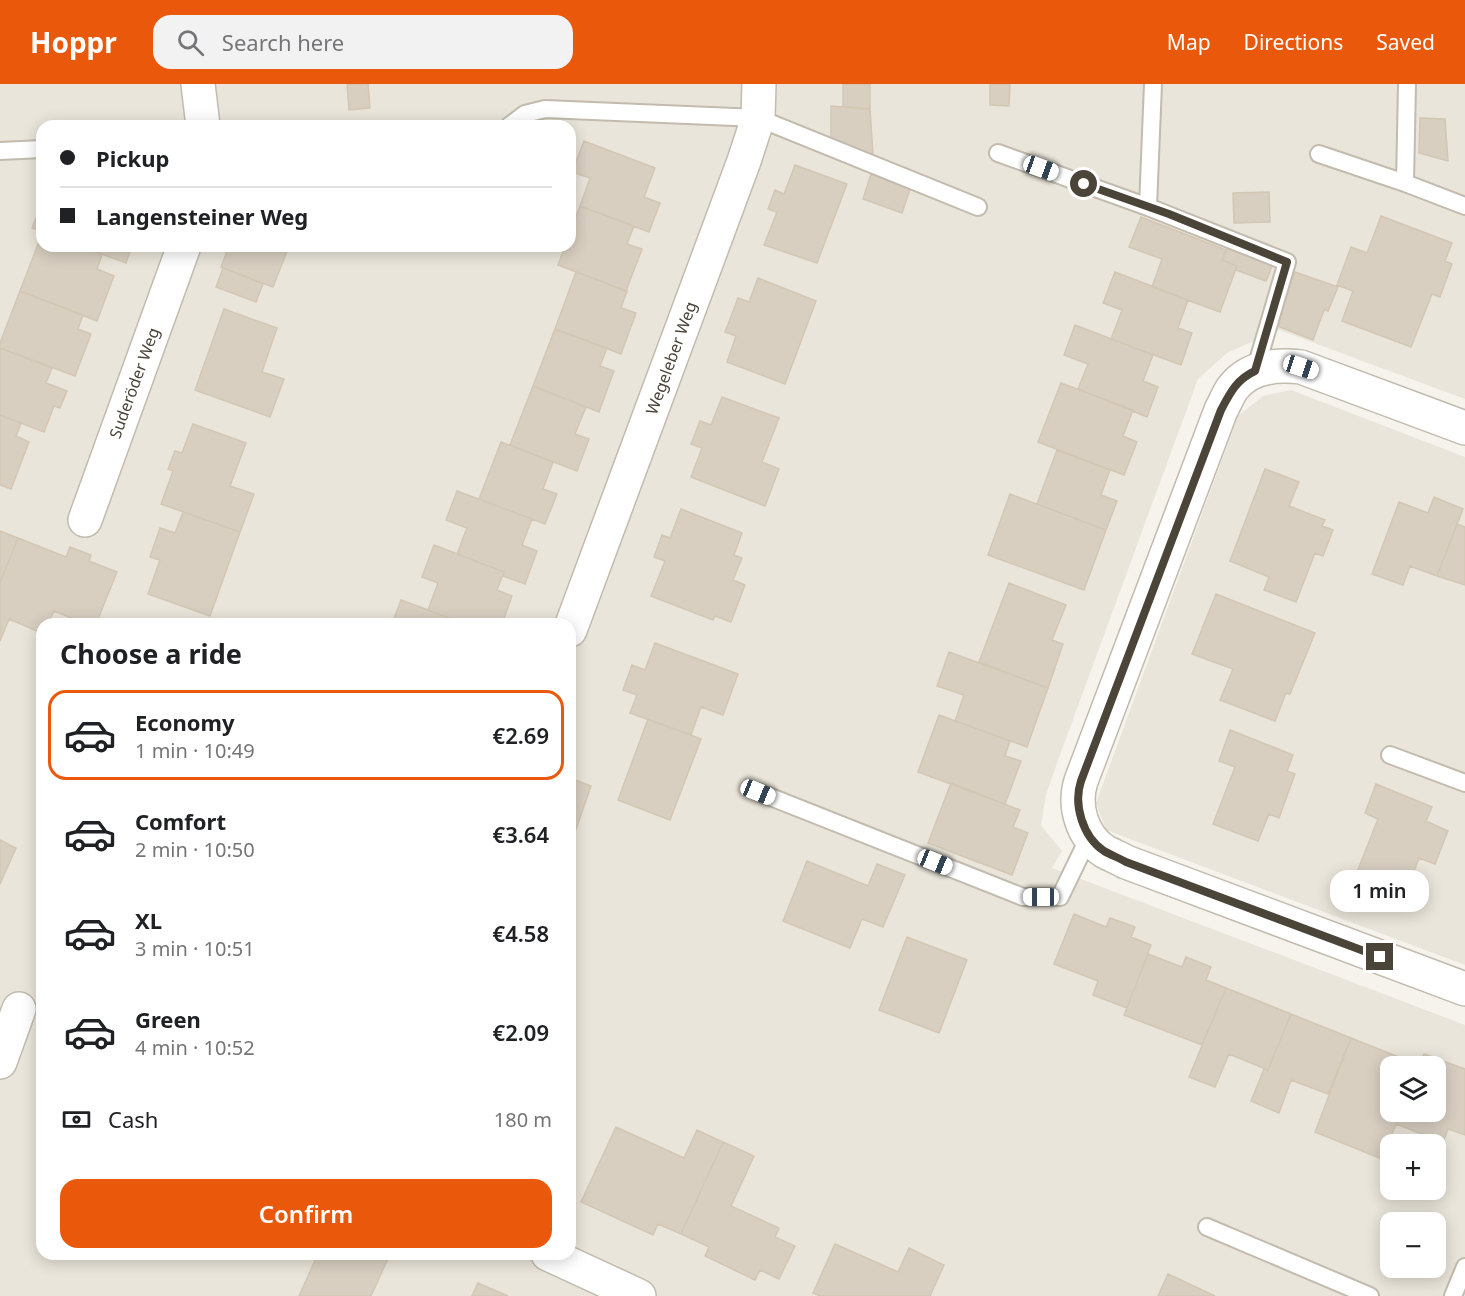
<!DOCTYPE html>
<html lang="en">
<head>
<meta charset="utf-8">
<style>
  body { margin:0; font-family:"Noto Sans",sans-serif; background:#f2f2f2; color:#202124; height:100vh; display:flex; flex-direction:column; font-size:22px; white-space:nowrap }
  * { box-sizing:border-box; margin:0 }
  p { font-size:20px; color:#757577 }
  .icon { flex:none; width:33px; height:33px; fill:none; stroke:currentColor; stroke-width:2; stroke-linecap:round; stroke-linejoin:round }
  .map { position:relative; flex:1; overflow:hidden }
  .panel { position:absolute; left:36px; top:534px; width:540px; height:642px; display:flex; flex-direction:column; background:#fff; border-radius:18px; box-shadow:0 3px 15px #0003 }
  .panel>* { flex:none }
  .guide { position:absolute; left:36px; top:36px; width:540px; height:132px; border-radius:18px; box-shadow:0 3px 15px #0003; display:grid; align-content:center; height:132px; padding:0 24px; background:#fff }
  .controls { position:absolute; left:1380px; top:972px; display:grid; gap:12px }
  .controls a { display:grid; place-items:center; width:66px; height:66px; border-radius:12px; background:#fff; box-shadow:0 3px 15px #0003; font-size:30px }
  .end { position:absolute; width:27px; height:27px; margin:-14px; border:8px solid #4b4439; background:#fff; box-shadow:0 0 0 3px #fff }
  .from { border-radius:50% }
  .bubble { position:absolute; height:42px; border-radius:18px; background:#fff; box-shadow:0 3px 15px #0003; font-size:20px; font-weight:600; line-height:42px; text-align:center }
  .car { position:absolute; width:18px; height:36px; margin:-18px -9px; border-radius:8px; box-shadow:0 0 4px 2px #0007; background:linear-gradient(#fff 24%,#345 0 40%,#fff 0 76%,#345 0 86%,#fff 0) }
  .guide b { display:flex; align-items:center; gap:21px; height:57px; font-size:22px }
  .guide b+b { border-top:2px solid #e0e0e0 }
  .guide i { width:15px; height:15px; background:#202124 }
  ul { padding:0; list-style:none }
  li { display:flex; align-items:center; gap:18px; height:90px; margin:0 12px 9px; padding:0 12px; border:3px solid transparent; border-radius:18px }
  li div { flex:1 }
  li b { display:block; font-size:22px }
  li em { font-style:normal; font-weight:600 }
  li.current { border-color:#ea580c }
  li>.icon { width:54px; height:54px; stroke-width:1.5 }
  h2 { padding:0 24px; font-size:27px; line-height:72px }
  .pay { display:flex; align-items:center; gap:15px; height:66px; padding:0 24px; font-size:22px }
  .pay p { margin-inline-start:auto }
  .primary-button { display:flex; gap:12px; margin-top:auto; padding:12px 24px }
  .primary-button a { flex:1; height:69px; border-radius:18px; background:#ea580c; color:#fff; font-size:24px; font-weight:600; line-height:69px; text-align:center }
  header { display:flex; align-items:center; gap:36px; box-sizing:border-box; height:84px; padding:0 30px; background:#ea580c; color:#fff }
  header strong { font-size:28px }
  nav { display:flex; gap:33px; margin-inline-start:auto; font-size:21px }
  .search { width:420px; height:54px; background:#f2f2f2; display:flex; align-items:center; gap:15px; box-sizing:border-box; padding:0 21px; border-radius:18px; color:#757577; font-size:22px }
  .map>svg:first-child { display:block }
  .residential { fill:#eae5da; fill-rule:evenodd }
  .building { fill:#d8cfc1; stroke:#d3c7b4; stroke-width:1.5 }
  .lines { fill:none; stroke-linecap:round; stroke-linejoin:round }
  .lane-casing { stroke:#c2bbae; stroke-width:20 }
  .street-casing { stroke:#c2bbae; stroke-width:36 }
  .lane { stroke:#fff; stroke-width:16 }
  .street { stroke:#fff; stroke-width:33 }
  .route { stroke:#4b4439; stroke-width:8 }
  .labels { text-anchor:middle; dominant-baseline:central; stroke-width:5; stroke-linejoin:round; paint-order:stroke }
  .street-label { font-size:16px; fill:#4b4439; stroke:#fff }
</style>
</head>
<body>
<header>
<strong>Hoppr</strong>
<div class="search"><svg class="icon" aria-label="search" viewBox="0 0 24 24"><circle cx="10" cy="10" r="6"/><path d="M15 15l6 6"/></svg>Search here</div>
<nav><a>Map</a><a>Directions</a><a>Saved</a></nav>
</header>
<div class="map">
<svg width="1465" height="1212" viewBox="0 0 1465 1212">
  <rect width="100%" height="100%" fill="#f6f3ec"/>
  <!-- residential -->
  <path class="residential" d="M 0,0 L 1465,0 L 1465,315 L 1279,246 L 1227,269 L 1198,295 L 1060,671 L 1046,711 L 1041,741 L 1062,767 L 1052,784 L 1465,941 L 1465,1212 L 0,1212 ZM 42,42 L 570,42 L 570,162 L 42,162 ZM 42,540 L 570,540 L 570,1170 L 42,1170 ZM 1390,982 L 1436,982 L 1436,1028 L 1390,1028 ZM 1390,1060 L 1436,1060 L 1436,1106 L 1390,1106 ZM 1390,1138 L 1436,1138 L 1436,1184 L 1390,1184 Z
    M 1291,306 L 1465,373 L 1465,881 L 1106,746 L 1096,719 L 1238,332 L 1263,312 Z"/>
  <!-- building -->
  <path class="building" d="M 347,0 L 368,0 L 370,24 L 349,26 Z
    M 843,0 L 870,0 L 870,25 L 843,23 Z
    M 990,0 L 1010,0 L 1009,22 L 990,21 Z
    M 831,22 L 870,25 L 873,71 L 831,57 Z
    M 1420,34 L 1445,35 L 1448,77 L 1419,69 Z
    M 584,57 L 655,84 L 644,113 L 660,119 L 649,148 L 580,122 L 590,94 L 572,88 Z
    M 795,81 L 847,100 L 817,179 L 764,161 L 777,128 L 768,125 L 775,106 L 784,110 Z
    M 871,90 L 910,105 L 902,129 L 863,115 Z
    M 1269,108 L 1270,138 L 1234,139 L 1233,109 Z
    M 42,119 L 42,147 L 32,144 Z
    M 580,122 L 634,142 L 627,160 L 642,165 L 626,207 L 558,181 L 565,162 L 570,162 L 570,149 Z
    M 1381,132 L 1452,159 L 1445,177 L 1452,180 L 1440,213 L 1432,210 L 1411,263 L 1342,237 L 1353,207 L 1337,201 L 1351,163 L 1367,169 Z
    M 1141,133 L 1226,166 L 1222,176 L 1237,182 L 1220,228 L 1152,203 L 1162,175 L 1129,163 Z
    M 42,150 L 42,162 L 80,162 L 102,171 L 97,185 L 114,192 L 97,237 L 20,207 Z
    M 80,162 L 132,162 L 126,179 Z
    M 229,162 L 289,162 L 273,203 L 221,183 Z
    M 1228,162 L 1273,180 L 1266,197 L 1236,186 L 1237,182 L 1222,176 Z
    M 223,184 L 263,200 L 256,218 L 216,203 Z
    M 576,188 L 627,207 L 621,224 L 636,229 L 621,270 L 555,245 Z
    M 1115,188 L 1188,216 L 1178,244 L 1192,249 L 1181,281 L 1111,255 L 1122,226 L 1103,219 Z
    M 1295,188 L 1338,203 L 1328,227 L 1324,226 L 1313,256 L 1275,241 Z
    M 758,194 L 816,217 L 785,300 L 727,278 L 736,252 L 725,248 L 738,214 L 749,218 Z
    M 20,207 L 83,231 L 78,245 L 91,250 L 75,292 L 0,264 L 0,259 Z
    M 224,225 L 277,244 L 262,288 L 284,295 L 270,333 L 195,306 Z
    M 1075,241 L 1153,271 L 1143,297 L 1158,303 L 1147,333 L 1078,305 L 1088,280 L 1064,271 Z
    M 555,245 L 607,264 L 600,282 L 614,287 L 599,328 L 533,302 Z
    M 0,264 L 52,284 L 46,299 L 67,307 L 60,324 L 54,322 L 44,348 L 0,331 Z
    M 1061,299 L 1133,326 L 1123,352 L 1137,358 L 1124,391 L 1038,358 Z
    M 533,302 L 586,323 L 575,350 L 589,355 L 577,387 L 510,361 Z
    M 722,313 L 779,334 L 762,378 L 779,385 L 765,422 L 691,393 L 702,364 L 691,360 L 700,337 L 711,341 Z
    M 0,331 L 21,339 L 16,352 L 29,358 L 11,405 L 0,401 Z
    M 193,340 L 246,359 L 230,402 L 254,410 L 240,448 L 161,420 L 173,387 L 168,385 L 175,367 L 182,369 Z
    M 501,358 L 553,378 L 543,405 L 557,410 L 545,440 L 479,415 Z
    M 1057,366 L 1110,386 L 1101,411 L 1117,417 L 1106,446 L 1037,420 Z
    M 1265,385 L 1299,398 L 1289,422 L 1325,436 L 1322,442 L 1333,446 L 1323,472 L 1315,469 L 1296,518 L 1264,506 L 1269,493 L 1230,477 Z
    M 457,407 L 532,435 L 522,461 L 537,467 L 525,500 L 503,492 L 504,488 L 457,470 L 467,444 L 446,436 Z
    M 1010,410 L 1106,446 L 1084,506 L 988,471 Z
    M 1434,413 L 1463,425 L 1437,492 L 1410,482 L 1403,501 L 1372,490 L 1399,418 L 1428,429 Z
    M 681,425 L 742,449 L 734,471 L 742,474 L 733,496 L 745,501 L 731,538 L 715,532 L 713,536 L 651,512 L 665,477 L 654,473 L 662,451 L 670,454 Z
    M 183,428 L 240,448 L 210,532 L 148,510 L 160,476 L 150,473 L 160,444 L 175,449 Z
    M 1457,440 L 1465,443 L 1465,501 L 1437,492 Z
    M 0,447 L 18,454 L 0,499 Z
    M 18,454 L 66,473 L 70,463 L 91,471 L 89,477 L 117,488 L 96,540 L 86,540 L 54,527 L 48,540 L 42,540 L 42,549 L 9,535 L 0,557 L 0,499 Z
    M 434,461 L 504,488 L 497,506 L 512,512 L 502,540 L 464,540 L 428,526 L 438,499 L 422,493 Z
    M 1009,499 L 1066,521 L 1052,556 L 1063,560 L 1048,604 L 979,578 Z
    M 1216,510 L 1315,549 L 1290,610 L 1286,609 L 1275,637 L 1220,616 L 1233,585 L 1192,570 Z
    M 401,516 L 428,526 L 464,540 L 392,540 Z
    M 655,559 L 738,590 L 723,631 L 701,623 L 691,651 L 630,629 L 637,611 L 623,606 L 632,581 L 645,586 Z
    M 949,568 L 1048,604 L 1027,663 L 955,637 L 964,611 L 937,602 Z
    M 939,631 L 1010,657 L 1005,672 L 1021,677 L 1005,720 L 918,688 Z
    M 648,635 L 701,655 L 670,736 L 618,716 Z
    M 1230,646 L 1293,671 L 1287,687 L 1295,690 L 1279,734 L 1269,730 L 1258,757 L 1213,740 L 1235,683 L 1219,677 Z
    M 570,694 L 591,702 L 573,754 L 570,753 Z
    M 951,699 L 1020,726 L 1013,743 L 1028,749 L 1012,791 L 928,759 Z
    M 1376,700 L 1432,723 L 1426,737 L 1448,747 L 1435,780 L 1419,774 L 1406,808 L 1357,788 L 1378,735 L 1365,729 Z
    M 0,756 L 16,764 L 0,800 Z
    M 807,777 L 868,802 L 877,780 L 905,791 L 883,843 L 862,835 L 850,864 L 783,837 Z
    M 1074,830 L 1106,843 L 1110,834 L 1135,843 L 1131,853 L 1151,861 L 1127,924 L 1093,911 L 1098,897 L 1054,880 Z
    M 907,853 L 967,876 L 939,949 L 879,926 Z
    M 1148,870 L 1182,883 L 1186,873 L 1211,883 L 1206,896 L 1226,904 L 1202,961 L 1124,931 Z
    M 1226,904 L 1291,930 L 1268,986 L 1229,970 L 1215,1003 L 1189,993 Z
    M 1291,930 L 1351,954 L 1328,1010 L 1291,996 L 1279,1029 L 1251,1017 L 1264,985 L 1268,986 Z
    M 1351,954 L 1419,981 L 1418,982 L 1390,982 L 1390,1028 L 1401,1028 L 1382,1075 L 1315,1048 Z
    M 1424,970 L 1465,985 L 1465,1051 L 1448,1045 L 1441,1064 L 1436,1062 L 1436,1060 L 1431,1060 L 1420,1056 L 1422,1050 L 1396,1040 L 1401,1028 L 1436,1028 L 1436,982 L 1418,982 Z
    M 616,1043 L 684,1074 L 697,1046 L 723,1058 L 681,1150 L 658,1140 L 653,1151 L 581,1118 Z
    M 723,1058 L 754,1072 L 731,1122 L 779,1144 L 775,1153 L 795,1162 L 779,1195 L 760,1186 L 755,1196 L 705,1172 L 709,1163 L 681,1150 Z
    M 835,1160 L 898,1188 L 909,1164 L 944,1181 L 930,1212 L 820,1212 L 813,1209 Z
    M 318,1170 L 390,1170 L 371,1212 L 299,1212 Z
    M 1168,1190 L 1215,1212 L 1158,1212 Z
    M 478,1199 L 508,1212 L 472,1212 Z"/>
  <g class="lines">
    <defs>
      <path id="lane" d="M 1153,0 L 1148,123 L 1287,178 L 1255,287
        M 509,42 L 525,30 L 545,25 L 758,34 L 978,123
        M 0,67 L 42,65
        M 998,69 L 1148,123
        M 1319,70 L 1405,99 L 1407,0
        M 1405,99 L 1465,122
        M 1390,671 L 1465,699
        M 758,708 L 1023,813 L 1060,813 L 1090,751
        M 1207,1143 L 1370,1212
        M 1453,1212 L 1465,1183"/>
      <path id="street" d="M 198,0 L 203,42
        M 1465,344 L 1301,283 C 1276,280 1248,283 1232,305 C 1228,311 1225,319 1221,326 L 1081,697 C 1073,722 1082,752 1104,767 C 1111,771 1119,774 1126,778 L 1465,905
        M 85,436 L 184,162
        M 570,546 L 744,77 L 758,34 L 759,0
        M 0,978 L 19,925
        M 548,1170 L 639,1212"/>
    </defs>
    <!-- lane casing -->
    <use href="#lane" class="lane-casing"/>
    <!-- street casing -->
    <use href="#street" class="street-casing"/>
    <!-- lane -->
    <use href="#lane" class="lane"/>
    <!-- street -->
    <use href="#street" class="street"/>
  </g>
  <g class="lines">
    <!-- route -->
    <path class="route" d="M 1084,100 L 1169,130 L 1287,178 L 1255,287 C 1237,295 1230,309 1221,326 L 1081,697 C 1073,721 1083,753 1104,767 C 1111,771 1119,774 1126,778 L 1380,873"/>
  </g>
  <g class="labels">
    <!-- street labels -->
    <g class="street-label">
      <text transform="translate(671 274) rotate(-70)">Wegeleber Weg</text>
      <text transform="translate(134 299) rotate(-70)">Suderöder Weg</text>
    </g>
  </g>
</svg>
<div class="controls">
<a><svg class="icon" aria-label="layers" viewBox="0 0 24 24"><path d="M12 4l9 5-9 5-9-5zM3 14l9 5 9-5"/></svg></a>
<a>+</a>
<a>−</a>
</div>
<i class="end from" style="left:1084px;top:100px"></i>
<i class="end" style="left:1380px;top:873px"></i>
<div class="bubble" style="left:1330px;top:786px;width:99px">1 min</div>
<i class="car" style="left:1041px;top:84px;rotate:110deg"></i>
<i class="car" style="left:1301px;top:283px;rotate:108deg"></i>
<i class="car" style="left:758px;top:708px;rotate:112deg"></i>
<i class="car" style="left:935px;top:778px;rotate:112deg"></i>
<i class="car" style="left:1041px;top:813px;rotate:270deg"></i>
<div class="guide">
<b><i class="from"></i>Pickup</b>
<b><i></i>Langensteiner Weg</b>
</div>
<section class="panel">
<h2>Choose a ride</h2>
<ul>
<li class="current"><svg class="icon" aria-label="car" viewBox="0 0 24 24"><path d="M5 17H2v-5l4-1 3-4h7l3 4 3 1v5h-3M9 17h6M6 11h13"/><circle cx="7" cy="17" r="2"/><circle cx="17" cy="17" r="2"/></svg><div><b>Economy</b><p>1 min · 10:49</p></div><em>€2.69</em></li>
<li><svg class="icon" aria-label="car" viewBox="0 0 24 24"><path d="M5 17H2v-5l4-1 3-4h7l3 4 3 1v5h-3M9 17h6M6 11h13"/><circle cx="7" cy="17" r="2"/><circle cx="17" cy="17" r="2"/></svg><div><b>Comfort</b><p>2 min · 10:50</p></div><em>€3.64</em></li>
<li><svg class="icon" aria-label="car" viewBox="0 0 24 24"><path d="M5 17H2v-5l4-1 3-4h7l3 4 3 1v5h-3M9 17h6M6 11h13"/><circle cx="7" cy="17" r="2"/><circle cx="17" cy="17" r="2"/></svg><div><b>XL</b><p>3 min · 10:51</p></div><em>€4.58</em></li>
<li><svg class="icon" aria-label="car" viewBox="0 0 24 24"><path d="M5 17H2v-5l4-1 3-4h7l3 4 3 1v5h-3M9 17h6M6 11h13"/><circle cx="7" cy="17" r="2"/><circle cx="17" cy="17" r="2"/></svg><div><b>Green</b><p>4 min · 10:52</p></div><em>€2.09</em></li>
</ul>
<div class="pay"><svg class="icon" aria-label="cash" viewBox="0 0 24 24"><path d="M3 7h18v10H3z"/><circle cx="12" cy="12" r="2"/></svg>Cash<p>180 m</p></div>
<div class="primary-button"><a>Confirm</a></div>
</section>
</div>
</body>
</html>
